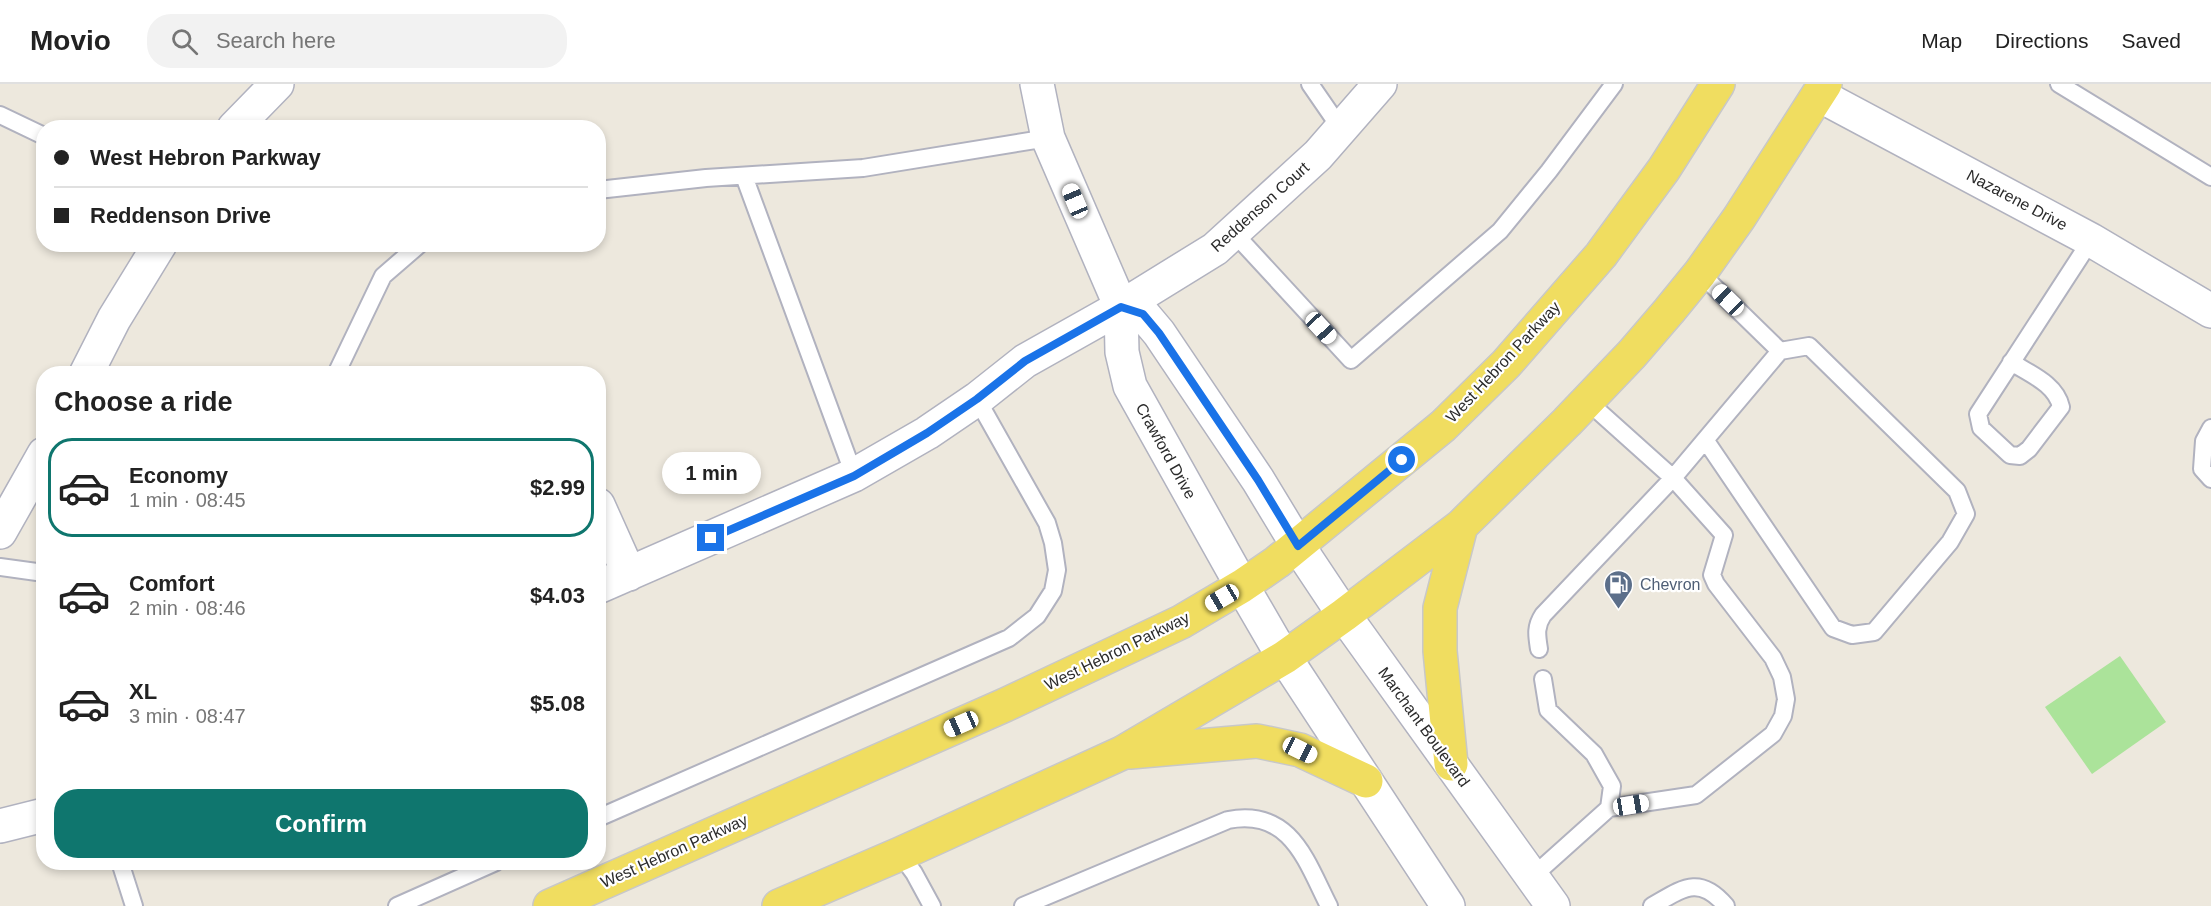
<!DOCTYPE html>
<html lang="en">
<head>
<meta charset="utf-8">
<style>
  body { margin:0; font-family:Arial,sans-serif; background:#f2f2f2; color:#222; height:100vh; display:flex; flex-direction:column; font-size:22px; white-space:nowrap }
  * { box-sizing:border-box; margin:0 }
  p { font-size:20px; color:#767676 }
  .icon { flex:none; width:33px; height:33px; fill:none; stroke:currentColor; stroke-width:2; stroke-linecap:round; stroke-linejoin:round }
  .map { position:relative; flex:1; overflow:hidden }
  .side { position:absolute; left:36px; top:282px; width:570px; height:504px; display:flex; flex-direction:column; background:#fff; border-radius:24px; box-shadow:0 3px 9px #0003 }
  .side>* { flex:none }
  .hud { position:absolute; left:36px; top:36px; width:570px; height:132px; border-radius:24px; box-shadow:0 3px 9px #0003; display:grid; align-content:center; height:132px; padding:0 18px; background:#fff }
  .end { position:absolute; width:27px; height:27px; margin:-14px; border:8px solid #1a73e8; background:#fff; box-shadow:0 0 0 3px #fff }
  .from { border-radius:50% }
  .bubble { position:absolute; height:42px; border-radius:21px; background:#fff; box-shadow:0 3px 9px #0003; font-size:20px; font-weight:700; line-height:42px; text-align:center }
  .car { position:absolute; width:18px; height:36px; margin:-18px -9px; border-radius:8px; box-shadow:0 0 4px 2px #0007; background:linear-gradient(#fff 24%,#345 0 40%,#fff 0 76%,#345 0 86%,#fff 0) }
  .hud b { display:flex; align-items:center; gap:21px; height:57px; font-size:22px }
  .hud b+b { border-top:2px solid #e0e0e0 }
  .hud i { width:15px; height:15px; background:#222 }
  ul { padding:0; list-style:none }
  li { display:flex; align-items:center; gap:18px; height:99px; margin:0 12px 9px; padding:0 6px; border:3px solid transparent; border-radius:24px }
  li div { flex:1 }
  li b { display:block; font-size:22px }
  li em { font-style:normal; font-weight:700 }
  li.on { border-color:#0f766e }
  li>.icon { width:54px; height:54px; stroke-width:1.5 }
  h2 { padding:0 18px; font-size:27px; line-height:72px }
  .button { display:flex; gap:12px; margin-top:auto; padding:12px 18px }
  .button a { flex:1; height:69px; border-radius:24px; background:#0f766e; color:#fff; font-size:24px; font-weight:700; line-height:69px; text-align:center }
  header { display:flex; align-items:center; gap:36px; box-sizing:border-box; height:84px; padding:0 30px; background:#fff; border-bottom:2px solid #e0e0e0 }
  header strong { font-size:28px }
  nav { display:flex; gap:33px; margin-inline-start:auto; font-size:21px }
  .search { width:420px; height:54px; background:#f2f2f2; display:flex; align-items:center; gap:15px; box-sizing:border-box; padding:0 21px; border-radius:24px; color:#767676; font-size:22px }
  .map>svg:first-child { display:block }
  .green { fill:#abe39a }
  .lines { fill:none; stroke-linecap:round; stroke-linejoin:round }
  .lane-casing { stroke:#b1b2bf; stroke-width:20 }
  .street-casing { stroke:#b1b2bf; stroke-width:36 }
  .secondary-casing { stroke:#b1b2bf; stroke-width:36 }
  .primary-casing { stroke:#c8c8c8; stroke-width:36 }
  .lane { stroke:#fff; stroke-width:16 }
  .street { stroke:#fff; stroke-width:33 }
  .secondary { stroke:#fff; stroke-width:33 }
  .primary { stroke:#f0dd60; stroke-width:33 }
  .route { stroke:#1a73e8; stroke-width:8 }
  .labels { text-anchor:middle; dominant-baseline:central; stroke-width:4.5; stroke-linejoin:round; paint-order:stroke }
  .street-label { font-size:16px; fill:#2b2b2b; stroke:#fff }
  .service-label { font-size:16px; fill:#4e5e75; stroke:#fff; text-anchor:start }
</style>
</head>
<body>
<header>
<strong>Movio</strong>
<div class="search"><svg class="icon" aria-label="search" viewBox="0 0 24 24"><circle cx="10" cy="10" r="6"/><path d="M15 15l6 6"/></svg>Search here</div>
<nav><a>Map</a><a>Directions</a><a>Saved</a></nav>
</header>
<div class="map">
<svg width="2211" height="822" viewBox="0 0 2211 822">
  <rect width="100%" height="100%" fill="#ede8dd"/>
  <!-- green -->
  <path class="green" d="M 2120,572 L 2166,638 L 2092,690 L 2045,623 Z"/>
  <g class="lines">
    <defs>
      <path id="lane" d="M 1310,0 L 1341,45
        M 2059,0 L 2211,93
        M 0,31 L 44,52
        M 744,92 L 854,391
        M 598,106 L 706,94 L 863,84 L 1048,54
        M 1233,148 L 1351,276 L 1500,147 L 1549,87 L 1614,0
        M 2011,278 C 2030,290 2056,300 2061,323 L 2029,365 L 2020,372 L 2010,371 L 1981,344 L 1978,330 L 2091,156
        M 336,290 L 383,192 L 420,160
        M 1586,316 L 1673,394 L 1724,451 L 1712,491 L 1716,500 L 1773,574 L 1782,593 L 1786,615 L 1783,632 L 1773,650 L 1696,711 L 1609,724
        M 2211,344 L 2204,357 L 2202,385 L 2211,395
        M 1706,357 L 1833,544 L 1852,551 L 1874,548 L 1950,458 L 1966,430 L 1957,407 L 1809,262 L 1780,267
        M 0,483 L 44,489
        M 1539,565 C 1537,552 1535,543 1543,531 L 1673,394 L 1780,267 L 1700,189
        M 598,734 L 1009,554 L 1037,532 L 1053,507 L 1057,486 L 1053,459 L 1047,439 L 977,315
        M 900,770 L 914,789 L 932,822
        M 120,778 L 134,822
        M 1532,793 L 1609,724 L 1612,702 L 1594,670 L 1548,626 L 1543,595
        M 397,822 L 496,778
        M 1023,822 L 1228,736 C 1291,724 1306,777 1329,822
        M 1652,822 C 1682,805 1699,790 1726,822"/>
      <path id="street" d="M 1037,0 L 1048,54 L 1121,223 L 1122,268 L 1130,302 L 1242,502
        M 1819,11 L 2091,156 L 2211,227
        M 234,44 L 277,0
        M 1121,223 L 1143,230 L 1159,249 L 1258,396 L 1298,462
        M 86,290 L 114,235 L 160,160
        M 598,421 L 629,490
        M 0,448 L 44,370
        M 598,503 L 854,391 L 927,349 L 977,315 L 1025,277 L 1121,223 L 1215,165 L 1318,71 L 1380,0
        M 0,742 L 44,731"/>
      <path id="secondary" d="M 1298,462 L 1344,531 L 1553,822
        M 1242,502 L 1274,557 L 1448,822"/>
      <path id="primary" d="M 1130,668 L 1257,657 L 1300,666 L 1366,697
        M 1451,680 L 1440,567 L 1440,524 L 1461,442
        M 550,822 L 1005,621 L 1181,538 L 1242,502 L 1277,478 L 1443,342 L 1506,280 L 1601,171 L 1664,85 L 1718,0
        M 779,822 L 900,770 L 1122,669 L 1285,573 L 1344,531 L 1461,442 L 1567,338 L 1632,270 L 1669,227 L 1700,189 L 1739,134 L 1825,0"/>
    </defs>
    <!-- lane casing -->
    <use href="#lane" class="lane-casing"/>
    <!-- street casing -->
    <use href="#street" class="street-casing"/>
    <!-- secondary casing -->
    <use href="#secondary" class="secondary-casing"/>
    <!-- primary casing -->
    <use href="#primary" class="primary-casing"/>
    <!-- lane -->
    <use href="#lane" class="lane"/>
    <!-- street -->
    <use href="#street" class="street"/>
    <!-- secondary -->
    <use href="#secondary" class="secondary"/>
    <!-- primary -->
    <use href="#primary" class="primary"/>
  </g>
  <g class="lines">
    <!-- route -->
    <path class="route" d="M 711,454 L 854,392 L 927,349 L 977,315 L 1025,277 L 1121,223 L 1143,230 L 1159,249 L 1258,396 L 1298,462 L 1402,376"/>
  </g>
  <!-- icons -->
  <defs>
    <symbol id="fuel-pin" viewBox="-11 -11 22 30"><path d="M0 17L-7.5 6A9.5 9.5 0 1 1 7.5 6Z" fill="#5c6f8a" stroke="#fff"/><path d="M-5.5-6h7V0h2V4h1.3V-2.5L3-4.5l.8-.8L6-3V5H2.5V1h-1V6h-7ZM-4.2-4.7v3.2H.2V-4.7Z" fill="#fff"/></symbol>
  </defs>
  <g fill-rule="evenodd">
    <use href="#fuel-pin" x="1602" y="484" width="33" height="45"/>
  </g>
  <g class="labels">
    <!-- street labels -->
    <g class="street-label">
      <text transform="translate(2017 116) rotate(28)">Nazarene Drive</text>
      <text transform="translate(1260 123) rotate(-42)">Reddenson Court</text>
      <text transform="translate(1503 278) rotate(-47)">West Hebron Parkway</text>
      <text transform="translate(1166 367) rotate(61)">Crawford Drive</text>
      <text transform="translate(1117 567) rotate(-26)">West Hebron Parkway</text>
      <text transform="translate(1424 643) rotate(54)">Marchant Boulevard</text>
      <text transform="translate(674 767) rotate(-24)">West Hebron Parkway</text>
    </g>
    <!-- service labels -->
    <g class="service-label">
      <text x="1640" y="500">Chevron</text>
    </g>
  </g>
</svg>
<i class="end from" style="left:1402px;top:376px"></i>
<i class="end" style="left:711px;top:454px"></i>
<div class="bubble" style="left:662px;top:368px;width:99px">1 min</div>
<i class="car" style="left:1075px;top:117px;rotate:337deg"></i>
<i class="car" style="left:1728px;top:216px;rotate:314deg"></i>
<i class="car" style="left:1321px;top:244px;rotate:137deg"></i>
<i class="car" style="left:1222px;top:514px;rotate:240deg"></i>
<i class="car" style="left:961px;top:640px;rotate:246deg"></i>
<i class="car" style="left:1300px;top:666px;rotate:116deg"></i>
<i class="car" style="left:1631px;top:721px;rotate:81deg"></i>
<div class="hud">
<b><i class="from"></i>West Hebron Parkway</b>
<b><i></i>Reddenson Drive</b>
</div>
<section class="side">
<h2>Choose a ride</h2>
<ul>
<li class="on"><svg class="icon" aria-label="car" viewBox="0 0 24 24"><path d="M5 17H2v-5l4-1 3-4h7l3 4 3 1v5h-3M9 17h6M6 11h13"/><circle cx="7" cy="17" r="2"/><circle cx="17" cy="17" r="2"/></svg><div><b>Economy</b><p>1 min · 08:45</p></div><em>$2.99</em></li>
<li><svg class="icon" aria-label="car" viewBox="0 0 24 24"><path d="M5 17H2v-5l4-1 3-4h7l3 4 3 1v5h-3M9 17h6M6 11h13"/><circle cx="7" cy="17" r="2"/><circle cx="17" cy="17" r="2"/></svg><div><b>Comfort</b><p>2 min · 08:46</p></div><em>$4.03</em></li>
<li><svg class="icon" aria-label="car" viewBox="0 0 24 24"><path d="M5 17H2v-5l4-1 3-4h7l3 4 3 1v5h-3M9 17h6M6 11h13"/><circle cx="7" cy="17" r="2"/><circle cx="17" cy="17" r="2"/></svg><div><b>XL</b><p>3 min · 08:47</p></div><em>$5.08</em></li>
</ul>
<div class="button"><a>Confirm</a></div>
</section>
</div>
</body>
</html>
